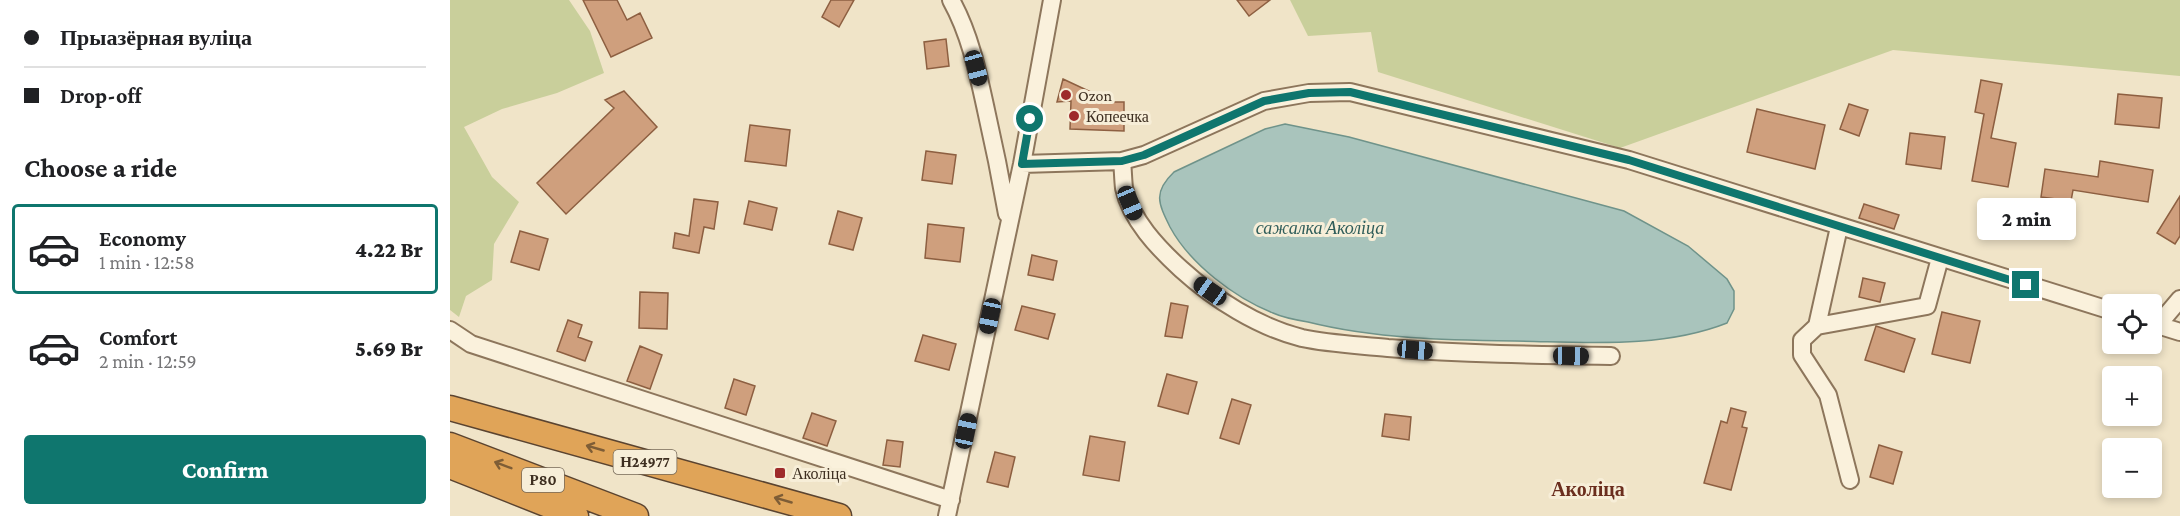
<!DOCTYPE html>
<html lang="en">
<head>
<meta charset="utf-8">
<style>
  body { margin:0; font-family:"Crimson Pro",serif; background:#f2f2f2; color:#202124; height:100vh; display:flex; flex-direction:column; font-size:22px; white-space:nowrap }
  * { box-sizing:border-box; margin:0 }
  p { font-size:20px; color:#757577 }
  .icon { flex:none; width:33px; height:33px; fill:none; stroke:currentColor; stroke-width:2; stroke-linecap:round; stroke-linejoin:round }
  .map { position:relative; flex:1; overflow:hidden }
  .drawer { display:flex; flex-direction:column; background:#fff; width:450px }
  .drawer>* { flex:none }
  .banner { display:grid; align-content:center; height:132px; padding:0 24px; background:#fff }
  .fabs { position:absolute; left:1652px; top:294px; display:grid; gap:12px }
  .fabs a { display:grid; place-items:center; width:60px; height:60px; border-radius:6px; background:#fff; box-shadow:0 3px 9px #0003; font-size:30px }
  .end { position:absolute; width:27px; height:27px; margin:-14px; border:8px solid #0f766e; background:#fff; box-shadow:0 0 0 3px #fff }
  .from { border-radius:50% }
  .bubble { position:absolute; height:42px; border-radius:6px; background:#fff; box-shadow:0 3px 9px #0003; font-size:20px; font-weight:800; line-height:42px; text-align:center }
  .car { position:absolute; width:18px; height:36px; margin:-18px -9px; border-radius:8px; box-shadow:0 0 4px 2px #0007; background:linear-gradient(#222 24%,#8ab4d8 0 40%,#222 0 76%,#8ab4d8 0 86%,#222 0) }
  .banner b { display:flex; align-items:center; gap:21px; height:57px; font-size:22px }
  .banner b+b { border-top:2px solid #e0e0e0 }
  .banner i { width:15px; height:15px; background:#202124 }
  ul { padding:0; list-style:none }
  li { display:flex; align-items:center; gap:18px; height:90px; margin:0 12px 9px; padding:0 12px; border:3px solid transparent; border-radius:6px }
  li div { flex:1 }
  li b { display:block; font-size:22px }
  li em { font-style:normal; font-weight:800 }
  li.current { border-color:#0f766e }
  li>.icon { width:54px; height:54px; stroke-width:1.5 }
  h2 { padding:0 24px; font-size:27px; line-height:72px }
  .action { display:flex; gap:12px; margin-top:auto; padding:12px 24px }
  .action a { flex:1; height:69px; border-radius:6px; background:#0f766e; color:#fff; font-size:24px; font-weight:800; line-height:69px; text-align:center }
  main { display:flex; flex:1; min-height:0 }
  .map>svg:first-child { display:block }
  .green { fill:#c9cf9b }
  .water { fill:#a9c4bc; stroke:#6f938a; stroke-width:1.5 }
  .building { fill:#cf9f7d; stroke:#8d5f41; stroke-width:1.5 }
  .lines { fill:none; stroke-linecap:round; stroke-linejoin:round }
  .minor-casing { stroke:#8d765c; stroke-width:20 }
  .highway-casing { stroke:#5b4430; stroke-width:27 }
  .minor { stroke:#faf1dc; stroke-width:16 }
  .highway { stroke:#e0a458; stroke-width:24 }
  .oneway { stroke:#7e5d36 }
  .route { stroke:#0f766e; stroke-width:8 }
  .poi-dot { fill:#9e2a2b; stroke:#f7eed8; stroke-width:2 }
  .labels { text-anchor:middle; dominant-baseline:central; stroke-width:6; stroke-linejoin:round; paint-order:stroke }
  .shield { fill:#f7eed8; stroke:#756857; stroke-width:1.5 }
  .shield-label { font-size:15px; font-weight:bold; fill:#3d2e20 }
  .poi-label { font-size:16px; fill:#3d2e20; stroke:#f7eed8; text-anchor:start }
  .water-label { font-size:18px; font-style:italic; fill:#2f5d5a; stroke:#f7eed8 }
  .quarter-label { font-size:20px; font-weight:bold; fill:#6b2e1e; stroke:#f7eed8 }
</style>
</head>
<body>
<main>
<section class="drawer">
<div class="banner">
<b><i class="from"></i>Прыазёрная вуліца</b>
<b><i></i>Drop-off</b>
</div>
<h2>Choose a ride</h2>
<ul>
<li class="current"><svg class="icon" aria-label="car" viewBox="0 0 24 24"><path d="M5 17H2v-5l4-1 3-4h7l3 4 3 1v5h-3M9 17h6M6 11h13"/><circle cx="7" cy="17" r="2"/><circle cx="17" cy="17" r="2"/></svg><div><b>Economy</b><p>1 min · 12:58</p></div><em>4.22 Br</em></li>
<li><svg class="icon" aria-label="car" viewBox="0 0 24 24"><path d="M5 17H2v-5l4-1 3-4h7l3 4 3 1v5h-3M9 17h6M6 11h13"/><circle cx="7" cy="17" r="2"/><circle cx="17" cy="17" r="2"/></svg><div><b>Comfort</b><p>2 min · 12:59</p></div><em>5.69 Br</em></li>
</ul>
<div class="action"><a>Confirm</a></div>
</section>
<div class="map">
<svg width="1730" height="516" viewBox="0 0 1730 516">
  <rect width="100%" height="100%" fill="#f0e4c8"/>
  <!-- green -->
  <path class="green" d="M 0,0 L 119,0 L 140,31 L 154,73 L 107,93 L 52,109 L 14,127 L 42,177 L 69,202 L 44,244 L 42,280 L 16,296 L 9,317 L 0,310 Z
    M 840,0 L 1730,0 L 1730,76 L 1443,50 L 1170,148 L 928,72 L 921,32 L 858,36 Z"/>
  <!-- water -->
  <path class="water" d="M 835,124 L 899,137 L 1174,211 L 1238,246 L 1277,279 L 1284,291 L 1284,309 L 1277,323 C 1211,349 1135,342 1065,341 C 996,340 926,339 858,322 C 846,320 834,318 823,313 C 785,298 740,264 720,227 C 708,203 703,192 724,172 L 815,129 Z"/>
  <!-- building -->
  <path class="building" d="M 133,0 L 167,0 L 177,20 L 190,13 L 202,38 L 161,57 Z
    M 381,0 L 404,0 L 389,27 L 372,17 Z
    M 787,0 L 820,0 L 799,16 Z
    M 496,39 L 499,66 L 477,69 L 474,42 Z
    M 613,79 L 643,93 L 643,102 L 674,102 L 674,131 L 620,129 L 621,101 L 607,102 Z
    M 1531,80 L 1552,84 L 1541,138 L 1566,143 L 1558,187 L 1522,181 L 1534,114 L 1525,112 Z
    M 174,91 L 207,127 L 116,214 L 87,183 L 164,108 L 155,100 Z
    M 1668,94 L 1712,98 L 1709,128 L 1665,124 Z
    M 1399,104 L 1418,110 L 1409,136 L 1390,129 Z
    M 1307,109 L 1375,125 L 1365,169 L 1297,152 Z
    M 300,125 L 340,130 L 336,166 L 295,161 Z
    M 1460,133 L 1495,137 L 1491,169 L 1456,164 Z
    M 476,151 L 506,155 L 502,184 L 472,180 Z
    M 1650,161 L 1703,170 L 1698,202 L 1623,190 L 1621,201 L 1591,197 L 1595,169 L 1648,177 Z
    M 1730,196 L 1730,236 L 1725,244 L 1707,233 Z
    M 244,199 L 268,202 L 264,229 L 254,227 L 249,253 L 223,248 L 225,233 L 239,236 Z
    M 299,201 L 327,208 L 322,230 L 294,224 Z
    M 1414,204 L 1449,215 L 1444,229 L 1409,218 Z
    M 388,211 L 412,218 L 403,250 L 379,244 Z
    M 478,224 L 514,228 L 510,262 L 475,258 Z
    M 70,231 L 98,239 L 89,270 L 61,262 Z
    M 582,255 L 607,261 L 603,280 L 578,275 Z
    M 1413,278 L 1435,283 L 1430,302 L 1409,297 Z
    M 190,292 L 218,293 L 217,329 L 189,328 Z
    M 721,303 L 738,306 L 732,338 L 715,336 Z
    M 572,306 L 605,314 L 598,339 L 565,330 Z
    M 1492,312 L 1530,321 L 1520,363 L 1482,354 Z
    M 118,320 L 132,325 L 128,337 L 142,342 L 135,361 L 107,351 Z
    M 1426,326 L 1465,339 L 1454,372 L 1415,360 Z
    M 473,335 L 506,344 L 499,370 L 465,361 Z
    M 190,346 L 212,355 L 200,389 L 177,381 Z
    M 717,374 L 747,382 L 738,414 L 708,406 Z
    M 284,379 L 305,386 L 296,415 L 275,408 Z
    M 782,399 L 801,405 L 789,444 L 770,438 Z
    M 1281,408 L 1296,412 L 1292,427 L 1297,428 L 1281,490 L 1254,483 L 1271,421 L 1277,423 Z
    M 362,413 L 386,421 L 377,446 L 353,438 Z
    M 935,414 L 961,417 L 959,440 L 932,436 Z
    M 640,436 L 675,442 L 669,481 L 633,475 Z
    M 437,440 L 453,442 L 450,467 L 433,465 Z
    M 1429,445 L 1452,452 L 1443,484 L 1420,477 Z
    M 545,452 L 565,457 L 558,487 L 537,482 Z"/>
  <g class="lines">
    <defs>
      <path id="minor" d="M 501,0 C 520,34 528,73 536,110 C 544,145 551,180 557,214
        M 672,161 C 673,170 673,179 674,188 C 681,220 708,248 731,269 C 764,299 808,327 852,338 C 880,344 910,345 938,348 C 1012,354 1086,355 1161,356
        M 572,164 L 672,161 L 694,155 L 814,101 L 859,93 L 900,92 L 1179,160 L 1662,311
        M 1701,323 L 1730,332
        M 1708,325 L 1730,299
        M 1367,326 L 1389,227
        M 0,330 L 21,344 L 501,500
        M 1400,480 L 1378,395 L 1352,355 L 1352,340 L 1367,326 L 1477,306 L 1490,258
        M 497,516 L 572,164 L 602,0"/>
      <path id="highway" d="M 0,408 L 389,516
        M 0,445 L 186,516
        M 0,466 L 126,516"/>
    </defs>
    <!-- minor casing -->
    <use href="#minor" class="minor-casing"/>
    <!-- highway casing -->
    <use href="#highway" class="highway-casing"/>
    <!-- minor -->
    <use href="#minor" class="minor"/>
    <!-- highway -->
    <use href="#highway" class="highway"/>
  </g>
  <!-- one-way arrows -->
  <defs><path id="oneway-shaft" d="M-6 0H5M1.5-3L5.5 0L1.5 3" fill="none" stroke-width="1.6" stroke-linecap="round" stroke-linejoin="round" transform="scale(1.5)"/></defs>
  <g class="oneway">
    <use href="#oneway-shaft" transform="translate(145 448) rotate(-164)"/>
    <use href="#oneway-shaft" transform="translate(53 465) rotate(-159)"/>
    <use href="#oneway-shaft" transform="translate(333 500) rotate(-164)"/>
  </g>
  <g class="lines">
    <!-- route -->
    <path class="route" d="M 580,119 L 572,164 L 672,161 L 694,155 L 814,101 L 859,93 L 900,92 L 1179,160 L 1576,285"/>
  </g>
  <!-- markers -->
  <g class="poi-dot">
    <circle cx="616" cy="95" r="6"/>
    <circle cx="624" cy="116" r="6"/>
    <rect x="324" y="467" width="12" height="12" rx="3"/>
  </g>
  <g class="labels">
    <!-- shield labels -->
    <g class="shield">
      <rect x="163.5" y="450" width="63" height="24" rx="4.5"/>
      <rect x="72" y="468" width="42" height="24" rx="4.5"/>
    </g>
    <g class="shield-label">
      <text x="195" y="462">Н24977</text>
      <text x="93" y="480">Р80</text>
    </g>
    <!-- poi labels -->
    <g class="poi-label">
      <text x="628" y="95">Ozon</text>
      <text x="636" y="116">Копеечка</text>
      <text x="342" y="473">Аколіца</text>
    </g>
    <!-- water labels -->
    <g class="water-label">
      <text x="870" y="228">сажалка Аколіца</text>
    </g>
    <!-- quarter labels -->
    <g class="quarter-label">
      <text x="1138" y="489">Аколіца</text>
    </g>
  </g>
</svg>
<div class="fabs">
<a><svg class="icon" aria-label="locate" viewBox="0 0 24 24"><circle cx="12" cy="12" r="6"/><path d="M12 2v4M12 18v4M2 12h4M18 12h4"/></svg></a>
<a>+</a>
<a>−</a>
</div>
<i class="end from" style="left:580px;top:119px"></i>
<i class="end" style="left:1576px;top:285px"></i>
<div class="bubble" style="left:1527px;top:198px;width:99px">2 min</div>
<i class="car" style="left:526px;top:68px;rotate:165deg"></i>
<i class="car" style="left:680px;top:203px;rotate:157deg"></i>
<i class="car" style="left:760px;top:291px;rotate:305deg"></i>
<i class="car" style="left:540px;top:316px;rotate:192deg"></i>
<i class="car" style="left:965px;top:350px;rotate:95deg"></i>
<i class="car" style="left:1121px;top:356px;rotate:91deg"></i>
<i class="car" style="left:516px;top:431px;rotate:12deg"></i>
</div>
</main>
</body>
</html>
